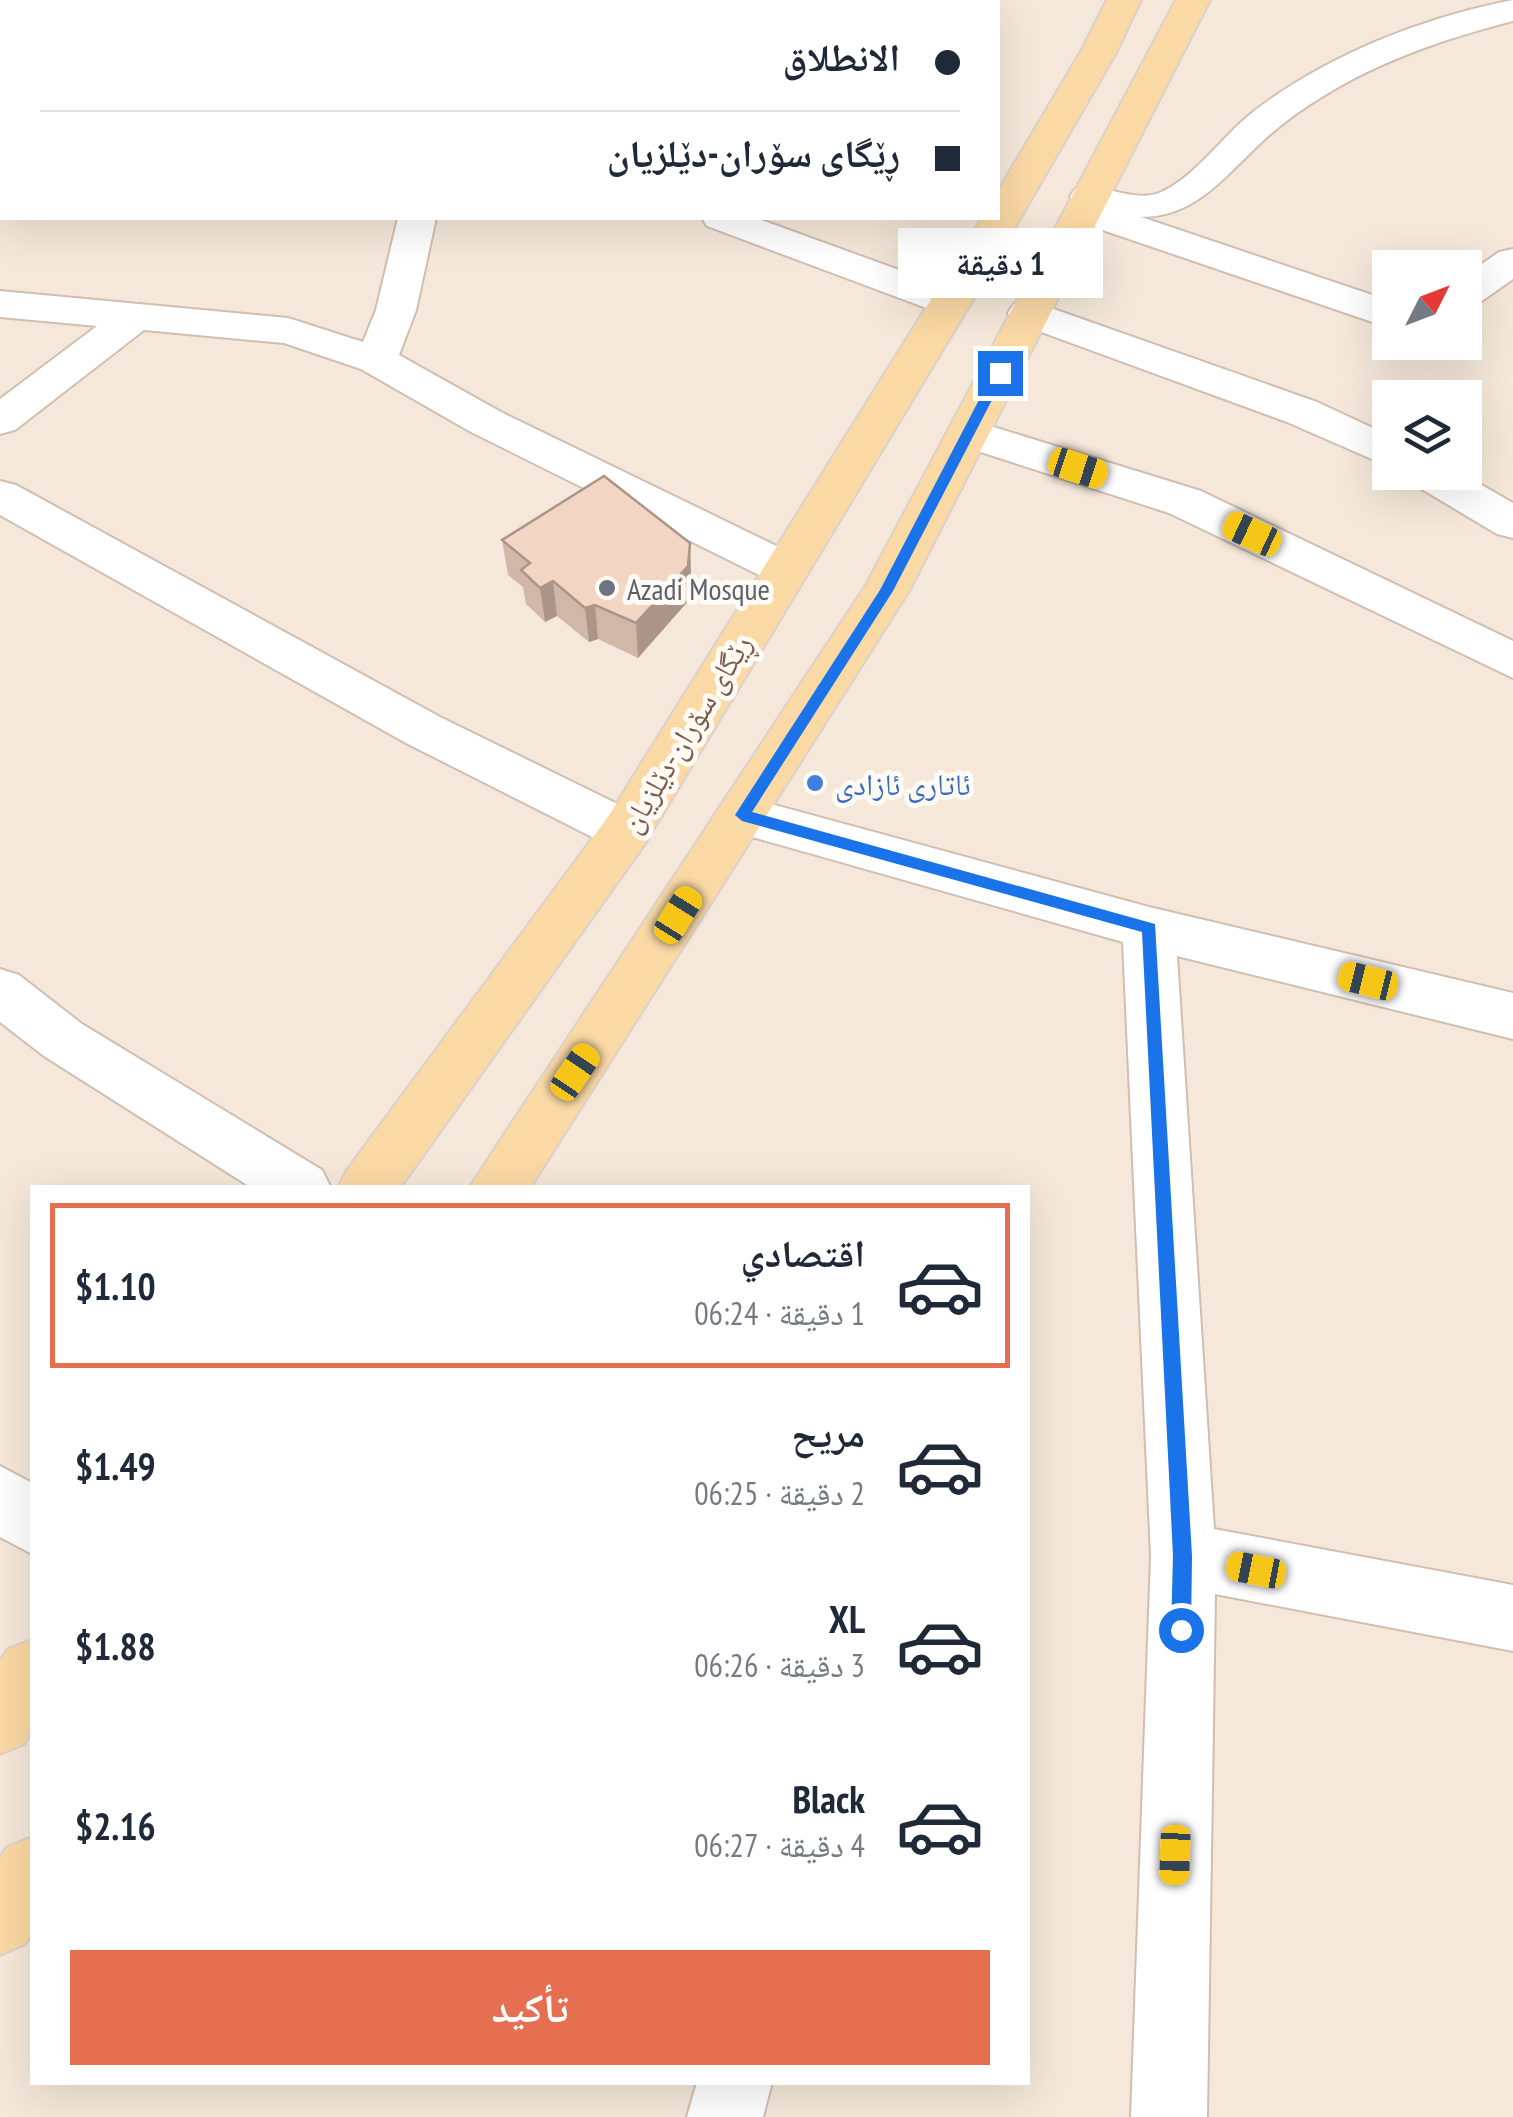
<!DOCTYPE html>
<html lang="ar">
<head>
<meta charset="utf-8">
<style>
  body { margin:0; font-family:"PT Sans Narrow","Noto Naskh Arabic",sans-serif; background:#f6f6f7; color:#1f2937; direction:rtl; height:100vh; display:flex; flex-direction:column; font-size:38px; white-space:nowrap }
  * { box-sizing:border-box; margin:0 }
  p { font-size:32px; color:#747a83 }
  .icon { flex:none; width:55px; height:55px; fill:none; stroke:currentColor; stroke-width:2; stroke-linecap:round; stroke-linejoin:round }
  .map { position:relative; flex:1; overflow:hidden; direction:ltr }
  .sheet { position:absolute; left:30px; top:1185px; width:1000px; height:900px; display:flex; flex-direction:column; background:#fff; border-radius:0px; box-shadow:0 10px 40px #0002; direction:rtl }
  .sheet>* { flex:none }
  .banner { position:absolute; left:0px; top:0px; width:1000px; height:220px; box-shadow:0 10px 40px #0002; direction:rtl; display:grid; align-content:center; height:220px; padding:0 40px; background:#fff }
  .needle { width:65px; rotate:48deg }
  .tools { position:absolute; left:1372px; top:250px; display:grid; gap:20px }
  .tools a { display:grid; place-items:center; width:110px; height:110px; border-radius:0px; background:#fff; box-shadow:0 10px 40px #0002; font-size:50px }
  .end { position:absolute; width:45px; height:45px; margin:-22px; border:12px solid #1a73e8; background:#fff; box-shadow:0 0 0 5px #fff }
  .from { border-radius:50% }
  .bubble { position:absolute; height:70px; border-radius:0px; background:#fff; box-shadow:0 10px 40px #0002; font-size:32px; font-weight:700; line-height:70px; text-align:center; direction:rtl }
  .car { position:absolute; width:30px; height:60px; margin:-30px -15px; border-radius:12px; box-shadow:0 0 8px 2px #0007; background:linear-gradient(#f5c518 24%,#345 0 40%,#f5c518 0 76%,#345 0 86%,#f5c518 0) }
  .banner b { display:flex; align-items:center; gap:35px; height:95px; font-size:38px }
  .banner b+b { border-top:2px solid #e0e1e3 }
  .banner i { width:25px; height:25px; background:#1f2937 }
  ul { padding:18px 0 0; list-style:none }
  li { display:flex; align-items:center; gap:30px; height:165px; margin:0 20px 15px; padding:0 20px; border:5px solid transparent; border-radius:0px }
  li div { flex:1 }
  li b { display:block; font-size:38px }
  li em { font-style:normal; font-weight:700 }
  li.current { border-color:#e76f51 }
  li>.icon { width:90px; height:90px; stroke-width:1.5 }
  .cta { display:flex; gap:20px; margin-top:auto; padding:20px 40px }
  .cta a { flex:1; height:115px; border-radius:0px; background:#e76f51; color:#fff; font-size:40px; font-weight:700; line-height:115px; text-align:center }
  .map>svg:first-child { display:block }
  .residential { fill:#f5e8da; fill-rule:evenodd }
  .lines { fill:none; stroke-linecap:round; stroke-linejoin:round }
  .stream { fill:#a5d3da; fill-rule:evenodd }
  .minor-casing { stroke:#d1beb0; stroke-width:4 }
  .major-casing { stroke:#dad1cd; stroke-width:4 }
  .minor { fill:#fff; fill-rule:evenodd }
  .major { fill:#fbd9a5; fill-rule:evenodd }
  .wall { fill:#d1b7a8 }
  .shaded-wall { fill:#aa9588 }
  .building { fill:#f3d5c3; stroke:#aa9588; stroke-width:2.5 }
  .route { fill:#1a73e8 }
  .worship-dot { fill:#6b7280; stroke:#fffaf3; stroke-width:4 }
  .shop-dot { fill:#3f7fe0; stroke:#fffaf3; stroke-width:4 }
  .labels { text-anchor:middle; dominant-baseline:central; stroke-width:10; stroke-linejoin:round; paint-order:stroke }
  .worship-label { font-size:30px; fill:#5b616d; stroke:#fffaf3; text-anchor:start }
  .street-label { font-size:30px; fill:#7a5c4d; stroke:#fffaf3 }
  .shop-label { font-size:30px; fill:#366cbe; stroke:#fffaf3; text-anchor:start }
</style>
</head>
<body>
<div class="map">
<svg width="1513" height="2117" viewBox="0 0 1513 2117">
  <rect width="100%" height="100%" fill="#fdf6ec"/>
  <!-- residential -->
  <path class="residential" d="M 990,0 L 1513,0 L 1513,2117 L 0,2117 L 0,129 L 2,218 L 998,218 L 998,2 L 987,2 ZM 1390,268 L 1465,268 L 1465,342 L 1390,342 ZM 1390,398 L 1465,398 L 1465,472 L 1390,472 ZM 32,1188 L 1028,1188 L 1028,2082 L 32,2082 Z"/>
  <g class="lines">
    <!-- stream -->
    <path class="stream" d="M 0,0 L 21,0 L 22,2 L 2,4 Z
      M 236,0 L 259,0 L 257,2 L 235,2 Z"/>
    <defs>
      <path id="minor" d="M 386,0 L 420,0 L 420,2 L 386,2 Z
        M 1513,0 L 1513,21 C 1451,37 1390,57 1335,89 C 1311,103 1287,119 1266,138 C 1227,173 1198,217 1141,217 L 1390,301 L 1390,328 L 1085,224 L 1080,216 L 1086,208 L 1075,205 L 1070,197 L 1075,189 C 1102,182 1133,203 1159,193 C 1195,178 1222,136 1253,112 C 1327,55 1421,18 1513,0 Z
        M 398,218 L 436,218 L 416,310 L 399,355 L 501,412 L 801,558 L 808,569 L 801,580 L 785,585 L 769,580 L 471,432 L 361,369 L 284,343 L 144,330 L 15,430 L 0,434 L 0,399 L 97,326 L 0,317 L 0,291 L 288,318 L 363,342 L 376,310 Z
        M 702,218 L 756,218 L 965,294 L 971,303 L 965,312 L 951,316 L 937,312 L 707,226 Z
        M 1513,249 L 1513,279 L 1479,303 L 1465,306 L 1465,276 L 1499,252 Z
        M 1028,300 L 1317,402 L 1390,436 L 1390,467 L 1287,422 L 1014,322 L 1008,313 L 1014,304 Z
        M 971,420 L 1201,491 L 1513,641 L 1513,678 L 1169,513 L 956,444 L 950,434 L 956,424 Z
        M 1403,472 L 1459,472 L 1513,503 L 1513,538 L 1497,534 L 1410,482 Z
        M 0,481 L 16,485 L 440,717 L 644,817 L 651,831 L 644,845 L 626,851 L 608,845 L 406,743 L 0,515 Z
        M 742,796 L 1149,907 L 1513,993 L 1513,1039 L 1177,956 L 1214,1529 L 1513,1585 L 1513,1651 L 1215,1594 L 1207,2117 L 1131,2117 L 1151,1556 L 1123,942 L 724,829 L 717,815 L 724,801 Z
        M 0,969 L 19,975 L 82,1024 L 322,1170 L 331,1188 L 252,1188 L 44,1056 L 0,1022 Z
        M 0,1466 L 32,1483 L 32,1554 L 0,1537 Z
        M 697,2082 L 772,2082 L 763,2117 L 687,2117 Z"/>
      <path id="major" d="M 1107,0 L 1141,0 L 1116,53 L 971,303 L 644,845 L 400,1188 L 338,1188 L 347,1170 L 608,817 L 982,218 L 998,218 L 998,191 L 1080,53 Z
        M 1176,0 L 1210,0 L 909,591 L 530,1188 L 469,1188 L 866,585 Z
        M 32,1640 L 32,1731 L 24,1744 L 0,1754 L 0,1661 L 8,1649 Z
        M 32,1837 L 32,1934 L 25,1944 L 0,1955 L 0,1857 L 7,1847 Z"/>
    </defs>
    <!-- minor casing -->
    <use href="#minor" class="minor-casing"/>
    <!-- major casing -->
    <use href="#major" class="major-casing"/>
    <!-- minor -->
    <use href="#minor" class="minor"/>
    <!-- major -->
    <use href="#major" class="major"/>
  </g>
  <!-- wall -->
  <path class="wall" d="M 502,540 L 690,543 L 691,578 L 689,600 L 638,658 L 598,639 L 589,642 L 557,616 L 545,622 L 526,604 L 523,587 L 508,575 Z"/>
  <!-- shaded-wall -->
  <path class="shaded-wall" d="M 690,543 L 691,578 L 689,600 L 638,658 L 636,623 Z
    M 553,581 L 557,616 L 545,622 L 540,588 Z
    M 595,605 L 598,639 L 589,642 L 585,608 Z"/>
  <!-- building -->
  <path class="building" d="M 604,476 L 690,543 L 688,566 L 636,623 L 595,605 L 585,608 L 553,581 L 540,588 L 521,570 L 530,563 L 502,540 Z"/>
  <!-- route -->
  <path class="route" d="M 1000,369 L 1006,373 L 893,591 L 752,812 L 1155,924 L 1192,1556 L 1191,1630 L 1181,1640 L 1171,1630 L 1173,1556 L 1142,932 L 742,821 L 735,815 L 880,590 L 993,373 Z"/>
  <!-- markers -->
  <circle class="worship-dot" cx="607" cy="588" r="10"/>
  <circle class="shop-dot" cx="815" cy="783" r="10"/>
  <g class="labels">
    <!-- worship labels -->
    <g class="worship-label">
      <text x="627" y="588">Azadi Mosque</text>
    </g>
    <!-- street labels -->
    <g class="street-label">
      <text transform="translate(685 733) rotate(-59)">ڕێگای سۆران-دێلزیان</text>
    </g>
    <!-- shop labels -->
    <g class="shop-label">
      <text x="835" y="783">ئاتاری ئازادی</text>
    </g>
  </g>
</svg>
<div class="tools">
<a><svg class="needle" viewBox="-14 -14 28 28"><path d="M0-13l5 13h-10z" fill="#e53935"/><path d="M0 13l5-13h-10z" fill="#747a83"/></svg></a>
<a><svg class="icon" aria-label="layers" viewBox="0 0 24 24"><path d="M12 4l9 5-9 5-9-5zM3 14l9 5 9-5"/></svg></a>
</div>
<i class="end from" style="left:1181px;top:1630px"></i>
<i class="end" style="left:1000px;top:373px"></i>
<div class="bubble" style="left:898px;top:228px;width:205px">1 دقيقة</div>
<i class="car" style="left:1078px;top:468px;rotate:108deg"></i>
<i class="car" style="left:1252px;top:534px;rotate:295deg"></i>
<i class="car" style="left:678px;top:915px;rotate:32deg"></i>
<i class="car" style="left:1368px;top:981px;rotate:284deg"></i>
<i class="car" style="left:575px;top:1072px;rotate:34deg"></i>
<i class="car" style="left:1256px;top:1570px;rotate:281deg"></i>
<i class="car" style="left:1175px;top:1855px;rotate:182deg"></i>
<div class="banner">
<b><i class="from"></i>الانطلاق</b>
<b><i></i>ڕێگای سۆران-دێلزیان</b>
</div>
<section class="sheet">
<ul>
<li class="current"><svg class="icon" aria-label="car" viewBox="0 0 24 24"><path d="M5 17H2v-5l4-1 3-4h7l3 4 3 1v5h-3M9 17h6M6 11h13"/><circle cx="7" cy="17" r="2"/><circle cx="17" cy="17" r="2"/></svg><div><b>اقتصادي</b><p>1 دقيقة · 06:24</p></div><em>$1.10</em></li>
<li><svg class="icon" aria-label="car" viewBox="0 0 24 24"><path d="M5 17H2v-5l4-1 3-4h7l3 4 3 1v5h-3M9 17h6M6 11h13"/><circle cx="7" cy="17" r="2"/><circle cx="17" cy="17" r="2"/></svg><div><b>مريح</b><p>2 دقيقة · 06:25</p></div><em>$1.49</em></li>
<li><svg class="icon" aria-label="car" viewBox="0 0 24 24"><path d="M5 17H2v-5l4-1 3-4h7l3 4 3 1v5h-3M9 17h6M6 11h13"/><circle cx="7" cy="17" r="2"/><circle cx="17" cy="17" r="2"/></svg><div><b>XL</b><p>3 دقيقة · 06:26</p></div><em>$1.88</em></li>
<li><svg class="icon" aria-label="car" viewBox="0 0 24 24"><path d="M5 17H2v-5l4-1 3-4h7l3 4 3 1v5h-3M9 17h6M6 11h13"/><circle cx="7" cy="17" r="2"/><circle cx="17" cy="17" r="2"/></svg><div><b>Black</b><p>4 دقيقة · 06:27</p></div><em>$2.16</em></li>
</ul>
<div class="cta"><a>تأكيد</a></div>
</section>
</div>
</body>
</html>
